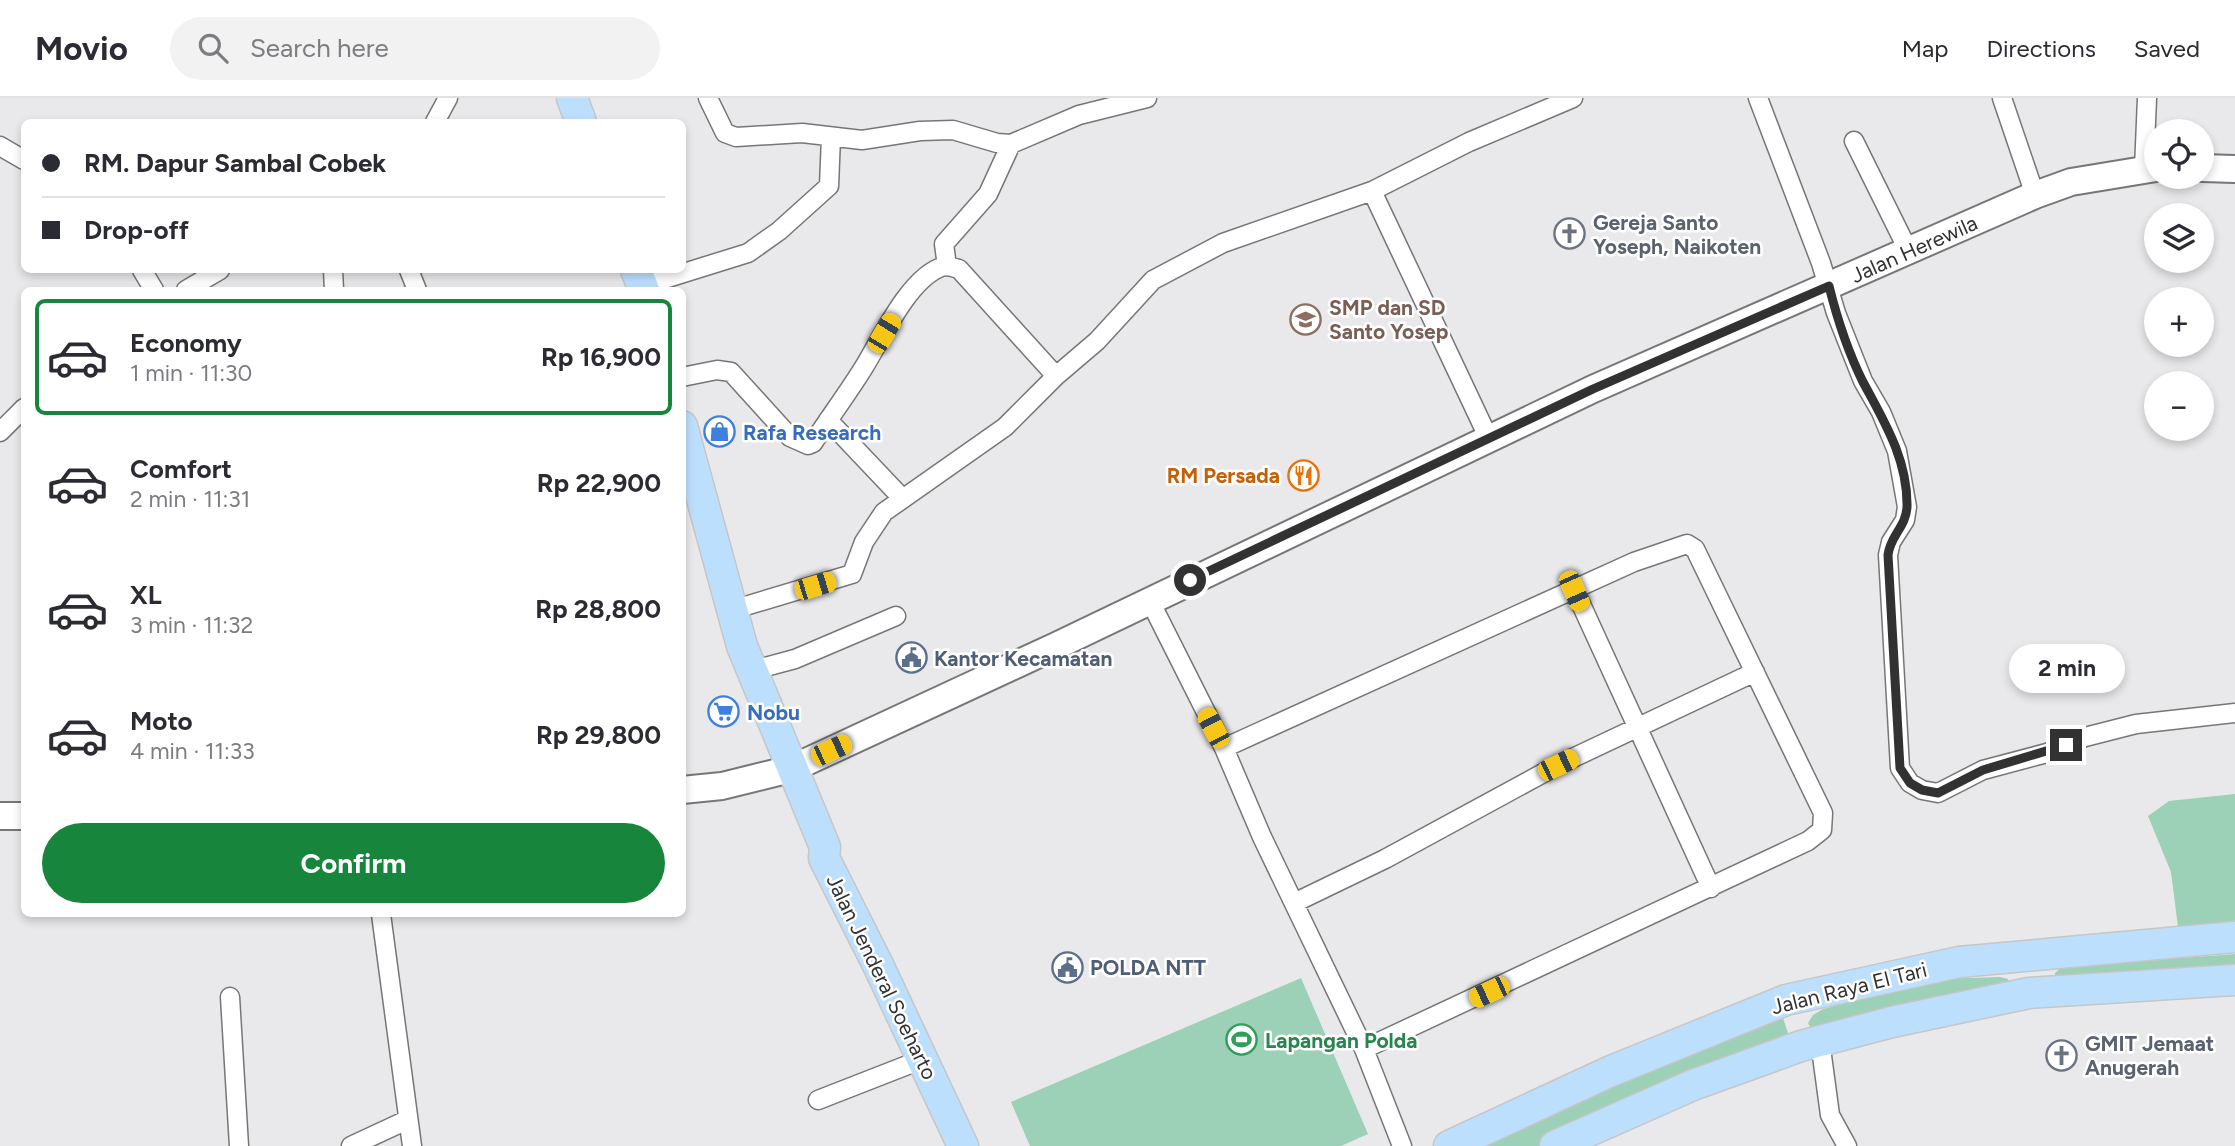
<!DOCTYPE html>
<html lang="en">
<head>
<meta charset="utf-8">
<style>
  body { margin:0; font-family:Figtree,sans-serif; background:#f2f2f3; color:#2b2b33; height:100vh; display:flex; flex-direction:column; font-size:26px; white-space:nowrap }
  * { box-sizing:border-box; margin:0 }
  p { font-size:23px; color:#7c7c81 }
  .icon { flex:none; width:38px; height:38px; fill:none; stroke:currentColor; stroke-width:2; stroke-linecap:round; stroke-linejoin:round }
  .map { position:relative; flex:1; overflow:hidden }
  .panel { position:absolute; left:21px; top:189px; width:665px; height:630px; display:flex; flex-direction:column; background:#fff; border-radius:10px; box-shadow:0 4px 10px #0003 }
  .panel>* { flex:none }
  .hud { position:absolute; left:21px; top:21px; width:665px; height:154px; border-radius:10px; box-shadow:0 4px 10px #0003; display:grid; align-content:center; height:154px; padding:0 21px; background:#fff }
  .fabs { position:absolute; left:2144px; top:21px; display:grid; gap:14px }
  .fabs a { display:grid; place-items:center; width:70px; height:70px; border-radius:50%; background:#fff; box-shadow:0 4px 10px #0003; font-size:35px }
  .end { position:absolute; width:32px; height:32px; margin:-16px; border:9px solid #323233; background:#fff; box-shadow:0 0 0 4px #fff }
  .from { border-radius:50% }
  .bubble { position:absolute; height:49px; border-radius:24px; background:#fff; box-shadow:0 4px 10px #0003; font-size:23px; font-weight:700; line-height:49px; text-align:center }
  .car { position:absolute; width:21px; height:42px; margin:-21px -10px; border-radius:9px; box-shadow:0 0 5px 2px #0007; background:linear-gradient(#f5c518 24%,#345 0 40%,#f5c518 0 76%,#345 0 86%,#f5c518 0) }
  .hud b { display:flex; align-items:center; gap:24px; height:66px; font-size:26px }
  .hud b+b { border-top:2px solid #e1e1e2 }
  .hud i { width:18px; height:18px; background:#2b2b33 }
  ul { padding:12px 0 0; list-style:none }
  li { display:flex; align-items:center; gap:21px; height:116px; margin:0 14px 10px; padding:0 7px; border:4px solid transparent; border-radius:10px }
  li div { flex:1 }
  li b { display:block; font-size:26px }
  li em { font-style:normal; font-weight:700 }
  li.active { border-color:#18853c }
  li>.icon { width:63px; height:63px; stroke-width:1.5 }
  .cta { display:flex; gap:14px; margin-top:auto; padding:14px 21px }
  .cta a { flex:1; height:80px; border-radius:42px; background:#18853c; color:#fff; font-size:28px; font-weight:700; line-height:80px; text-align:center }
  header { display:flex; align-items:center; gap:42px; box-sizing:border-box; height:98px; padding:0 35px; background:#fff; border-bottom:2px solid #e1e1e2 }
  header strong { font-size:33px }
  nav { display:flex; gap:38px; margin-inline-start:auto; font-size:24px }
  .search { width:490px; height:63px; background:#f2f2f3; display:flex; align-items:center; gap:18px; box-sizing:border-box; padding:0 24px; border-radius:38px; color:#7c7c81; font-size:26px }
  .map>svg:first-child { display:block }
  .green { fill:#9cd0b7 }
  .lines { fill:none; stroke-linecap:round; stroke-linejoin:round }
  .minor-casing { stroke:#767677; stroke-width:21 }
  .secondary-casing { stroke:#767677; stroke-width:30 }
  .primary-casing { stroke:#c6c6c6; stroke-width:33 }
  .minor { stroke:#fff; stroke-width:18 }
  .secondary { stroke:#fff; stroke-width:26 }
  .primary { stroke:#bddffe; stroke-width:30 }
  .route { stroke:#323233; stroke-width:9 }
  .labels { text-anchor:middle; dominant-baseline:central; stroke-width:5; stroke-linejoin:round; paint-order:stroke }
  .worship-label { font-size:21px; font-weight:bold; fill:#5b616d; stroke:#fff; text-anchor:start }
  .street-label { font-size:21px; fill:#323233; stroke:#fff }
  .education-label { font-size:21px; font-weight:bold; fill:#785e54; stroke:#fff; text-anchor:start }
  .shop-label { font-size:21px; font-weight:bold; fill:#366cbe; stroke:#fff; text-anchor:start }
  .food-label { font-size:21px; font-weight:bold; fill:#c56008; stroke:#fff; text-anchor:end }
  .service-label { font-size:21px; font-weight:bold; fill:#4e5e75; stroke:#fff; text-anchor:start }
  .leisure-label { font-size:21px; font-weight:bold; fill:#27864d; stroke:#fff; text-anchor:start }
</style>
</head>
<body>
<header>
<strong>Movio</strong>
<div class="search"><svg class="icon" aria-label="search" viewBox="0 0 24 24"><circle cx="10" cy="10" r="6"/><path d="M15 15l6 6"/></svg>Search here</div>
<nav><a>Map</a><a>Directions</a><a>Saved</a></nav>
</header>
<div class="map">
<svg width="2235" height="1048" viewBox="0 0 2235 1048">
  <rect width="100%" height="100%" fill="#e9e9eb"/>
  <!-- green -->
  <path class="green" d="M 2235,696 L 2235,825 L 2178,829 L 2171,774 L 2148,718 L 2169,703 Z
    M 2235,856 L 2235,879 L 2055,880 L 2055,875 L 2062,869 Z
    M 2000,879 L 2008,881 L 2010,896 L 1812,932 L 1808,925 L 1813,917 L 1823,911 L 1938,881 Z
    M 1301,880 L 1368,1036 L 1341,1048 L 1030,1048 L 1011,1004 Z
    M 1771,919 L 1783,920 L 1789,938 L 1544,1048 L 1485,1048 L 1615,985 Z"/>
  <g class="lines">
    <defs>
      <path id="minor" d="M 708,0 L 725,35 L 736,39 L 802,35 L 862,42 L 920,33 L 953,32 L 997,45 L 1011,46 L 1079,17 L 1147,0
        M 1758,0 L 1821,165 L 1836,215 L 1863,283 L 1881,314 L 1897,353 L 1907,409 L 1905,422 L 1891,444 L 1888,457 L 1900,670 L 1910,685 L 1922,692 L 1938,695 L 1983,672 L 2047,655 L 2085,639 L 2136,626 L 2235,615
        M 2002,0 L 2035,97
        M 435,24 L 448,0
        M 1854,43 L 1909,154
        M 0,48 L 24,62
        M 2144,71 L 2147,0
        M 1372,93 L 1469,44 L 1573,0
        M 947,168 L 944,146 L 988,96 L 1011,46
        M 142,172 L 154,192
        M 333,172 L 334,192
        M 409,172 L 417,192
        M 642,188 L 748,155 L 779,133 L 829,88 L 831,39
        M 186,192 L 220,172
        M 682,279 L 717,272 L 731,274 L 790,339 L 808,347 L 813,345 C 829,320 848,295 864,269 C 882,240 907,184 939,170 C 946,166 952,169 959,171 L 1056,278 L 1097,243 L 1153,182 L 1223,145 L 1372,93 L 1489,341
        M 828,322 L 901,399
        M 0,334 L 24,310
        M 1575,493 L 1711,790
        M 1149,501 L 1224,650 L 1262,739 L 1364,951 L 1808,743 L 1822,732 L 1823,715 L 1695,451 L 1687,446 L 1634,464 L 1224,650
        M 732,512 L 852,476 L 864,444 L 884,414 L 1005,329 L 1056,278
        M 754,572 L 795,561 L 896,518
        M 1296,804 L 1385,761 L 1558,667 L 1755,574
        M 381,816 L 412,1048
        M 230,899 L 239,1048
        M 1820,943 L 1830,1017 L 1847,1048
        M 1364,951 L 1402,1048
        M 818,1002 L 923,961
        M 351,1048 L 407,1022"/>
      <path id="secondary" d="M 2202,70 L 2235,71
        M 682,692 L 722,688 L 791,671 L 1054,549 L 1593,291 L 2035,97 L 2071,84 L 2156,70
        M 0,718 L 24,718"/>
      <path id="primary" d="M 572,0 L 581,24
        M 636,172 L 644,192
        M 682,328 L 742,548 L 825,749 L 824,760 L 879,869 L 963,1048
        M 1449,1048 L 1611,973 L 1786,902 L 1959,864 L 2235,839
        M 1555,1048 L 1693,987 L 1801,948 L 1892,924 L 2029,895 L 2235,882"/>
    </defs>
    <!-- minor casing -->
    <use href="#minor" class="minor-casing"/>
    <!-- secondary casing -->
    <use href="#secondary" class="secondary-casing"/>
    <!-- primary casing -->
    <use href="#primary" class="primary-casing"/>
    <!-- minor -->
    <use href="#minor" class="minor"/>
    <!-- secondary -->
    <use href="#secondary" class="secondary"/>
    <!-- primary -->
    <use href="#primary" class="primary"/>
  </g>
  <g class="lines">
    <!-- route -->
    <path class="route" d="M 1190,482 L 1593,291 L 1829,188 C 1837,220 1848,254 1863,284 C 1884,323 1908,362 1907,409 C 1906,429 1890,438 1888,457 L 1900,670 L 1910,685 L 1922,692 L 1938,695 L 1983,672 L 2066,647"/>
  </g>
  <!-- icons -->
  <defs>
    <symbol id="church-ring" viewBox="-11 -11 22 22"><circle r="9.5" fill="#fff" stroke="#6b7280" stroke-width="1.5"/><path d="M-1.2-6h2.4v3.5h3.3v2.4h-3.3V6h-2.4V-.1h-3.3v-2.4h3.3Z" fill="#6b7280"/></symbol>
    <symbol id="school-ring" viewBox="-11 -11 22 22"><circle r="9.5" fill="#fff" stroke="#8d6e63" stroke-width="1.5"/><path d="M0-5L7-2L0 1L-7-2ZM-4 1L0 2.5L4 1V4Q0 6-4 4Z" fill="#8d6e63"/></symbol>
    <symbol id="shop-ring" viewBox="-11 -11 22 22"><circle r="9.5" fill="#fff" stroke="#3f7fe0" stroke-width="1.5"/><path d="M-5-2.5h2.3a2.7 3.5 0 0 1 5.4 0H5L5.5 6h-11ZM-1.5-2.5h3a1.5 2.3 0 0 0-3 0Z" fill="#3f7fe0"/></symbol>
    <symbol id="restaurant-ring" viewBox="-11 -11 22 22"><circle r="9.5" fill="#fff" stroke="#e8710a" stroke-width="1.5"/><path d="M-5-6h1v4h1v-4h1v4h1v-4h1v5L-1.5 .5V6h-2V.5L-5-1ZM5-6V6H3V1.5H1.5Q1.5-4 5-6Z" fill="#e8710a"/></symbol>
    <symbol id="civic-ring" viewBox="-11 -11 22 22"><circle r="9.5" fill="#fff" stroke="#5c6f8a" stroke-width="1.5"/><path d="M-.6-6.5H3V-4.5H.6V-3L4-1V1h2V6H-6V1h2V-1L-.6-3ZM-1.2 2.5V6h2.4V2.5Z" fill="#5c6f8a"/></symbol>
    <symbol id="supermarket-ring" viewBox="-11 -11 22 22"><circle r="9.5" fill="#fff" stroke="#3f7fe0" stroke-width="1.5"/><path d="M-6-5.5h2.5l.6 2H6L4.5 2H-2.5L-4.4-4H-6ZM-1.5 3.2a1.3 1.3 0 1 0 .1 0ZM3 3.2a1.3 1.3 0 1 0 .1 0Z" fill="#3f7fe0"/></symbol>
    <symbol id="stadium-ring" viewBox="-11 -11 22 22"><circle r="9.5" fill="#fff" stroke="#2e9e5b" stroke-width="1.5"/><path d="M0-5a6.5 5 0 1 0 0 10a6.5 5 0 1 0 0-10ZM-3.5-1.8h7v3.6h-7Z" fill="#2e9e5b"/></symbol>
  </defs>
  <g fill-rule="evenodd">
    <use href="#church-ring" x="1552" y="118" width="35" height="35"/>
    <use href="#school-ring" x="1288" y="204" width="35" height="35"/>
    <use href="#shop-ring" x="702" y="316" width="35" height="35"/>
    <use href="#restaurant-ring" x="1286" y="360" width="35" height="35"/>
    <use href="#civic-ring" x="894" y="542" width="35" height="35"/>
    <use href="#supermarket-ring" x="706" y="596" width="35" height="35"/>
    <use href="#civic-ring" x="1050" y="852" width="35" height="35"/>
    <use href="#stadium-ring" x="1224" y="924" width="35" height="35"/>
    <use href="#church-ring" x="2044" y="940" width="35" height="35"/>
  </g>
  <g class="labels">
    <!-- worship labels -->
    <g class="worship-label">
      <text x="1593" y="124">Gereja Santo<tspan x="1593" dy="24">Yoseph, Naikoten</tspan></text>
      <text x="2085" y="945">GMIT Jemaat<tspan x="2085" dy="24">Anugerah</tspan></text>
    </g>
    <!-- street labels -->
    <g class="street-label">
      <text transform="translate(1914 151) rotate(-24)">Jalan Herewila</text>
      <text transform="translate(882 879) rotate(64)">Jalan Jenderal Soeharto</text>
      <text transform="translate(1849 890) rotate(-14)">Jalan Raya El Tari</text>
    </g>
    <!-- education labels -->
    <g class="education-label">
      <text x="1329" y="209">SMP dan SD<tspan x="1329" dy="24">Santo Yosep</tspan></text>
    </g>
    <!-- shop labels -->
    <g class="shop-label">
      <text x="743" y="334">Rafa Research</text>
      <text x="747" y="614">Nobu</text>
    </g>
    <!-- food labels -->
    <g class="food-label">
      <text x="1280" y="377">RM Persada</text>
    </g>
    <!-- service labels -->
    <g class="service-label">
      <text x="934" y="560">Kantor Kecamatan</text>
      <text x="1090" y="869">POLDA NTT</text>
    </g>
    <!-- leisure labels -->
    <g class="leisure-label">
      <text x="1265" y="942">Lapangan Polda</text>
    </g>
  </g>
</svg>
<div class="fabs">
<a><svg class="icon" aria-label="locate" viewBox="0 0 24 24"><circle cx="12" cy="12" r="6"/><path d="M12 2v4M12 18v4M2 12h4M18 12h4"/></svg></a>
<a><svg class="icon" aria-label="layers" viewBox="0 0 24 24"><path d="M12 4l9 5-9 5-9-5zM3 14l9 5 9-5"/></svg></a>
<a>+</a>
<a>−</a>
</div>
<i class="end from" style="left:1190px;top:482px"></i>
<i class="end" style="left:2066px;top:647px"></i>
<div class="bubble" style="left:2009px;top:546px;width:116px">2 min</div>
<i class="car" style="left:884px;top:235px;rotate:31deg"></i>
<i class="car" style="left:815px;top:488px;rotate:73deg"></i>
<i class="car" style="left:1574px;top:493px;rotate:156deg"></i>
<i class="car" style="left:1213px;top:630px;rotate:332deg"></i>
<i class="car" style="left:831px;top:652px;rotate:65deg"></i>
<i class="car" style="left:1558px;top:667px;rotate:64deg"></i>
<i class="car" style="left:1489px;top:894px;rotate:245deg"></i>
<div class="hud">
<b><i class="from"></i>RM. Dapur Sambal Cobek</b>
<b><i></i>Drop-off</b>
</div>
<section class="panel">
<ul>
<li class="active"><svg class="icon" aria-label="car" viewBox="0 0 24 24"><path d="M5 17H2v-5l4-1 3-4h7l3 4 3 1v5h-3M9 17h6M6 11h13"/><circle cx="7" cy="17" r="2"/><circle cx="17" cy="17" r="2"/></svg><div><b>Economy</b><p>1 min · 11:30</p></div><em>Rp 16,900</em></li>
<li><svg class="icon" aria-label="car" viewBox="0 0 24 24"><path d="M5 17H2v-5l4-1 3-4h7l3 4 3 1v5h-3M9 17h6M6 11h13"/><circle cx="7" cy="17" r="2"/><circle cx="17" cy="17" r="2"/></svg><div><b>Comfort</b><p>2 min · 11:31</p></div><em>Rp 22,900</em></li>
<li><svg class="icon" aria-label="car" viewBox="0 0 24 24"><path d="M5 17H2v-5l4-1 3-4h7l3 4 3 1v5h-3M9 17h6M6 11h13"/><circle cx="7" cy="17" r="2"/><circle cx="17" cy="17" r="2"/></svg><div><b>XL</b><p>3 min · 11:32</p></div><em>Rp 28,800</em></li>
<li><svg class="icon" aria-label="car" viewBox="0 0 24 24"><path d="M5 17H2v-5l4-1 3-4h7l3 4 3 1v5h-3M9 17h6M6 11h13"/><circle cx="7" cy="17" r="2"/><circle cx="17" cy="17" r="2"/></svg><div><b>Moto</b><p>4 min · 11:33</p></div><em>Rp 29,800</em></li>
</ul>
<div class="cta"><a>Confirm</a></div>
</section>
</div>
</body>
</html>
